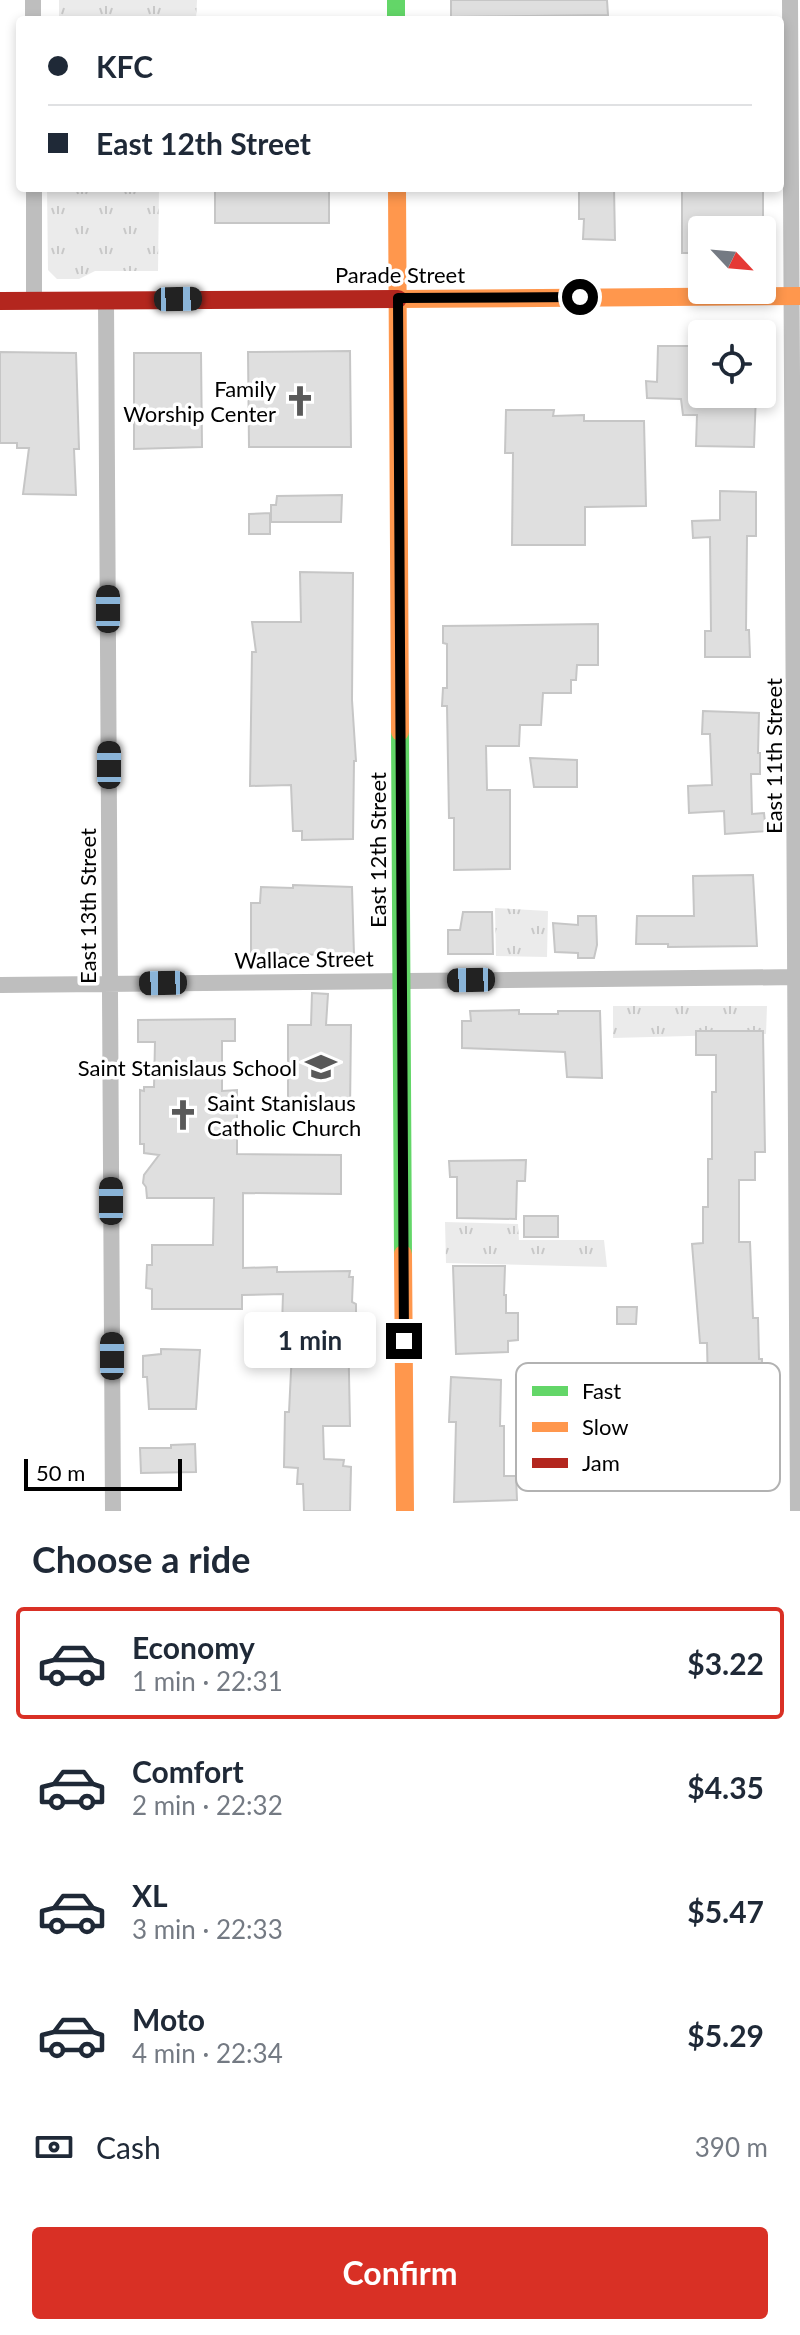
<!DOCTYPE html>
<html lang="en">
<head>
<meta charset="utf-8">
<style>
  body { margin:0; font-family:Lato,sans-serif; background:#f6f6f7; color:#1f2937; height:100vh; display:flex; flex-direction:column; font-size:30px; white-space:nowrap }
  * { box-sizing:border-box; margin:0 }
  p { font-size:26px; color:#747a83 }
  .icon { flex:none; width:44px; height:44px; fill:none; stroke:currentColor; stroke-width:2; stroke-linecap:round; stroke-linejoin:round }
  .map { position:relative; height:1511px; overflow:hidden }
  .side { display:flex; flex-direction:column; background:#fff; flex:1 }
  .side>* { flex:none }
  .top-card { position:absolute; left:16px; top:16px; width:768px; height:176px; border-radius:8px; box-shadow:0 4px 12px #0003; display:grid; align-content:center; height:176px; padding:0 32px; background:#fff }
  .needle { width:52px; rotate:116deg }
  .buttons { position:absolute; left:688px; top:216px; display:grid; gap:16px }
  .buttons a { display:grid; place-items:center; width:88px; height:88px; border-radius:8px; background:#fff; box-shadow:0 4px 12px #0003; font-size:40px }
  .scale { position:absolute; left:24px; bottom:20px; width:158px; box-sizing:border-box; padding-left:8px; border:4px solid #000; border-top:0; font-size:22px; line-height:28px; white-space:nowrap; color:#000; -webkit-text-stroke:6px #fff; paint-order:stroke }
  .end { position:absolute; width:36px; height:36px; margin:-18px; border:10px solid #000; background:#fff; box-shadow:0 0 0 4px #fff }
  .from { border-radius:50% }
  .bubble { position:absolute; height:56px; border-radius:8px; background:#fff; box-shadow:0 4px 12px #0003; font-size:26px; font-weight:700; line-height:56px; text-align:center }
  .car { position:absolute; width:24px; height:48px; margin:-24px -12px; border-radius:10px; box-shadow:0 0 6px 2px #0007; background:linear-gradient(#222 24%,#8ab4d8 0 40%,#222 0 76%,#8ab4d8 0 86%,#222 0) }
  .top-card b { display:flex; align-items:center; gap:28px; height:76px; font-size:30px }
  .top-card b+b { border-top:2px solid #e0e1e3 }
  .top-card i { width:20px; height:20px; background:#1f2937 }
  ul { padding:0; list-style:none }
  li { display:flex; align-items:center; gap:24px; height:112px; margin:0 16px 12px; padding:0 16px; border:4px solid transparent; border-radius:8px }
  li div { flex:1 }
  li b { display:block; font-size:30px }
  li em { font-style:normal; font-weight:700 }
  li.active { border-color:#d93025 }
  li>.icon { width:72px; height:72px; stroke-width:1.5 }
  h2 { padding:0 32px; font-size:36px; line-height:96px }
  .pay { display:flex; align-items:center; gap:20px; height:88px; padding:0 32px; font-size:30px }
  .pay p { margin-inline-start:auto }
  .primary-button { display:flex; gap:16px; margin-top:auto; padding:16px 32px }
  .primary-button a { flex:1; height:92px; border-radius:8px; background:#d93025; color:#fff; font-size:32px; font-weight:700; line-height:92px; text-align:center }
  .map>svg:first-child { display:block }
  .grass { fill:url(#grass-tufts) }
  .building { fill:#dfdfdf; stroke:#c6c6c6; stroke-width:2 }
  .lines { fill:none; stroke-linecap:round; stroke-linejoin:round }
  .street { stroke:#bebebe; stroke-width:16 }
  .fast { stroke:#63d668; stroke-width:18 }
  .slow { stroke:#ff974d; stroke-width:18 }
  .jam { stroke:#b3261e; stroke-width:18 }
  .route { stroke:#000; stroke-width:10 }
  .labels { text-anchor:middle; dominant-baseline:central; stroke-width:7; stroke-linejoin:round; paint-order:stroke }
  .street-label { font-size:22px; fill:#000; stroke:#fff }
  .poi-label { font-size:22px; fill:#000; stroke:#fff; text-anchor:end }
  .key { fill:#fff; stroke:#b2b2b2; stroke-width:2 }
  .key-label { font-size:22px; fill:#000 }
</style>
</head>
<body>
<div class="map">
<svg width="800" height="1511" viewBox="0 0 800 1511">
  <defs>
    <pattern id="grass-tufts" width="24" height="20" patternUnits="userSpaceOnUse" patternTransform="scale(2)"><rect width="24" height="20" fill="#ebebeb"/><path d="M3 7l-1-3M5 7V3M7 7l1-3M15 17l-1-3M17 17v-4M19 17l1-3" fill="none" stroke="#c8c8c8"/></pattern>
  </defs>
  <rect width="100%" height="100%" fill="#fff"/>
  <!-- grass -->
  <path class="grass" d="M 59,0 L 197,0 L 196,20 L 59,20 Z
    M 47,188 L 159,188 L 158,271 L 95,271 L 79,279 L 57,279 L 48,270 Z
    M 495,908 L 548,911 L 547,957 L 496,956 Z
    M 613,1006 L 767,1006 L 766,1034 L 613,1038 Z
    M 445,1222 L 518,1224 L 519,1240 L 604,1240 L 607,1267 L 446,1263 Z"/>
  <!-- building -->
  <path class="building" d="M 451,0 L 607,0 L 608,15 L 451,17 Z
    M 215,188 L 329,188 L 329,223 L 215,223 Z
    M 579,188 L 614,188 L 615,240 L 583,239 L 584,219 L 579,219 Z
    M 682,188 L 763,188 L 763,230 L 702,230 L 702,253 L 682,253 Z
    M 658,346 L 702,346 L 702,394 L 756,394 L 754,447 L 696,446 L 697,415 L 683,415 L 681,399 L 647,398 L 646,381 L 657,382 Z
    M 350,351 L 351,447 L 249,447 L 248,352 Z
    M 0,352 L 76,353 L 79,449 L 74,449 L 76,495 L 23,494 L 29,448 L 17,448 L 17,443 L 0,443 Z
    M 134,353 L 201,353 L 202,447 L 134,449 Z
    M 506,410 L 554,410 L 553,416 L 584,415 L 584,421 L 644,421 L 646,506 L 585,507 L 585,545 L 512,545 L 513,453 L 505,453 Z
    M 720,491 L 756,492 L 756,536 L 747,536 L 746,630 L 749,630 L 750,657 L 705,657 L 705,631 L 711,631 L 710,537 L 693,538 L 692,521 L 720,520 Z
    M 342,495 L 341,522 L 271,522 L 271,505 L 276,505 L 277,496 Z
    M 270,513 L 270,534 L 249,534 L 249,514 Z
    M 300,572 L 353,573 L 352,700 L 356,761 L 354,761 L 353,839 L 302,840 L 302,831 L 293,831 L 291,785 L 250,786 L 252,652 L 256,652 L 252,622 L 301,622 Z
    M 598,624 L 598,665 L 577,665 L 576,680 L 571,680 L 571,693 L 543,693 L 541,725 L 520,725 L 519,746 L 486,746 L 487,790 L 510,790 L 510,869 L 454,870 L 454,818 L 449,818 L 447,706 L 442,706 L 443,688 L 447,688 L 447,644 L 443,643 L 443,626 Z
    M 703,711 L 759,713 L 758,753 L 760,753 L 760,774 L 751,774 L 752,814 L 764,813 L 766,831 L 725,834 L 724,811 L 689,813 L 688,786 L 712,785 L 710,734 L 702,734 Z
    M 530,758 L 577,760 L 577,787 L 534,787 Z
    M 753,875 L 757,946 L 668,947 L 668,944 L 636,944 L 637,916 L 694,916 L 693,876 Z
    M 293,885 L 352,887 L 354,955 L 251,954 L 251,903 L 260,903 L 261,887 L 293,888 Z
    M 463,912 L 492,912 L 493,954 L 448,954 L 448,930 L 460,930 Z
    M 578,916 L 596,916 L 597,945 L 594,958 L 578,958 L 578,953 L 555,952 L 553,923 L 578,925 Z
    M 312,993 L 328,994 L 326,1025 L 351,1025 L 350,1111 L 288,1113 L 288,1025 L 311,1025 Z
    M 519,1010 L 519,1014 L 558,1014 L 558,1011 L 600,1011 L 602,1078 L 567,1077 L 565,1052 L 462,1048 L 462,1021 L 471,1021 L 470,1011 Z
    M 235,1019 L 235,1041 L 222,1041 L 222,1091 L 237,1090 L 237,1154 L 341,1155 L 341,1194 L 243,1193 L 243,1268 L 277,1267 L 277,1272 L 350,1271 L 349,1277 L 353,1277 L 352,1302 L 356,1304 L 356,1325 L 348,1324 L 350,1426 L 323,1426 L 324,1459 L 344,1460 L 343,1466 L 351,1467 L 350,1511 L 304,1511 L 303,1484 L 297,1484 L 298,1468 L 284,1467 L 285,1412 L 289,1412 L 292,1351 L 287,1352 L 286,1327 L 282,1327 L 283,1294 L 242,1295 L 242,1309 L 152,1309 L 152,1289 L 146,1288 L 147,1265 L 152,1265 L 152,1245 L 213,1245 L 214,1198 L 147,1198 L 146,1187 L 143,1183 L 144,1175 L 159,1155 L 144,1153 L 144,1144 L 140,1144 L 140,1090 L 144,1091 L 144,1087 L 154,1087 L 155,1042 L 138,1042 L 138,1020 Z
    M 696,1031 L 763,1031 L 765,1152 L 755,1152 L 755,1180 L 739,1180 L 739,1242 L 750,1242 L 753,1318 L 758,1318 L 759,1359 L 762,1359 L 762,1381 L 757,1381 L 758,1419 L 753,1419 L 754,1458 L 693,1459 L 692,1432 L 709,1431 L 707,1343 L 700,1343 L 692,1244 L 703,1243 L 703,1207 L 708,1207 L 708,1159 L 712,1159 L 712,1092 L 716,1092 L 716,1055 L 696,1055 Z
    M 526,1160 L 525,1181 L 517,1181 L 516,1219 L 457,1218 L 457,1177 L 450,1177 L 449,1161 Z
    M 524,1216 L 558,1216 L 558,1237 L 524,1237 Z
    M 453,1266 L 505,1266 L 504,1295 L 506,1295 L 506,1313 L 518,1313 L 518,1340 L 508,1341 L 508,1352 L 456,1354 Z
    M 617,1307 L 637,1307 L 636,1324 L 617,1324 Z
    M 161,1349 L 200,1350 L 196,1409 L 149,1409 L 147,1377 L 143,1377 L 143,1356 L 161,1354 Z
    M 451,1377 L 501,1380 L 500,1426 L 504,1426 L 504,1476 L 516,1476 L 517,1500 L 454,1502 L 456,1422 L 449,1422 Z
    M 195,1444 L 196,1472 L 141,1473 L 140,1448 L 171,1448 L 171,1445 Z"/>
  <g class="lines">
    <!-- street -->
    <path class="street" d="M 33,0 L 33,20
      M 790,0 L 798,1511
      M 34,188 L 34,300
      M 106,300 L 113,1511
      M 0,985 L 800,977"/>
    <!-- fast -->
    <path class="fast" d="M 396,0 L 396,20
      M 400,732 L 403,1254"/>
    <!-- slow -->
    <path class="slow" d="M 397,188 L 400,732
      M 398,299 L 800,296
      M 403,1254 L 405,1511"/>
    <!-- jam -->
    <path class="jam" d="M 0,301 L 398,299"/>
  </g>
  <g class="lines">
    <!-- route -->
    <path class="route" d="M 404,1341 L 398,298 L 580,297"/>
  </g>
  <!-- icons -->
  <defs>
    <symbol id="church-bare" viewBox="-9 -9 18 18"><path d="M-1.2-6h2.4v3.5h3.3v2.4h-3.3V6h-2.4V-.1h-3.3v-2.4h3.3Z" fill="#595959" stroke="#fff" stroke-width="2.5" paint-order="stroke"/></symbol>
    <symbol id="school-bare" viewBox="-9 -9 18 18"><path d="M0-5L7-2L0 1L-7-2ZM-4 1L0 2.5L4 1V4Q0 6-4 4Z" fill="#595959" stroke="#fff" stroke-width="2.5" paint-order="stroke"/></symbol>
  </defs>
  <g fill-rule="evenodd">
    <use href="#church-bare" x="278" y="379" width="44" height="44"/>
    <use href="#school-bare" x="299" y="1045" width="44" height="44"/>
    <use href="#church-bare" x="161" y="1093" width="44" height="44"/>
  </g>
  <g class="labels">
    <!-- street labels -->
    <g class="street-label">
      <text x="400" y="274">Parade Street</text>
      <text transform="translate(773 756) rotate(-90)">East 11th Street</text>
      <text transform="translate(377 850) rotate(-90)">East 12th Street</text>
      <text transform="translate(87 906) rotate(-90)">East 13th Street</text>
      <text transform="translate(304 959) rotate(-1)">Wallace Street</text>
    </g>
    <!-- poi labels -->
    <g class="poi-label">
      <text x="276" y="388">Family<tspan x="276" dy="25">Worship Center</tspan></text>
      <text x="297" y="1067">Saint Stanislaus School</text>
      <text x="207" y="1102" text-anchor="start">Saint Stanislaus<tspan x="207" dy="25">Catholic Church</tspan></text>
    </g>
  </g>
  <!-- legend -->
  <rect x="516" y="1363" width="264" height="128" rx="12" class="key"/>
  <rect x="532" y="1386" width="36" height="10" fill="#63d668"/>
  <rect x="532" y="1422" width="36" height="10" fill="#ff974d"/>
  <rect x="532" y="1458" width="36" height="10" fill="#b3261e"/>
  <g class="key-label">
    <text x="582" y="1399">Fast</text>
    <text x="582" y="1435">Slow</text>
    <text x="582" y="1471">Jam</text>
  </g>
</svg>
<div class="buttons">
<a><svg class="needle" viewBox="-14 -14 28 28"><path d="M0-13l5 13h-10z" fill="#e53935"/><path d="M0 13l5-13h-10z" fill="#747a83"/></svg></a>
<a><svg class="icon" aria-label="locate" viewBox="0 0 24 24"><circle cx="12" cy="12" r="6"/><path d="M12 2v4M12 18v4M2 12h4M18 12h4"/></svg></a>
</div>
<div class="scale">50 m</div>
<i class="end from" style="left:580px;top:297px"></i>
<i class="end" style="left:404px;top:1341px"></i>
<div class="bubble" style="left:244px;top:1312px;width:132px">1 min</div>
<i class="car" style="left:178px;top:299px;rotate:89deg"></i>
<i class="car" style="left:108px;top:609px;rotate:0deg"></i>
<i class="car" style="left:109px;top:765px;rotate:0deg"></i>
<i class="car" style="left:471px;top:980px;rotate:269deg"></i>
<i class="car" style="left:163px;top:983px;rotate:269deg"></i>
<i class="car" style="left:111px;top:1201px;rotate:0deg"></i>
<i class="car" style="left:112px;top:1356px;rotate:0deg"></i>
<div class="top-card">
<b><i class="from"></i>KFC</b>
<b><i></i>East 12th Street</b>
</div>
</div>
<section class="side">
<h2>Choose a ride</h2>
<ul>
<li class="active"><svg class="icon" aria-label="car" viewBox="0 0 24 24"><path d="M5 17H2v-5l4-1 3-4h7l3 4 3 1v5h-3M9 17h6M6 11h13"/><circle cx="7" cy="17" r="2"/><circle cx="17" cy="17" r="2"/></svg><div><b>Economy</b><p>1 min · 22:31</p></div><em>$3.22</em></li>
<li><svg class="icon" aria-label="car" viewBox="0 0 24 24"><path d="M5 17H2v-5l4-1 3-4h7l3 4 3 1v5h-3M9 17h6M6 11h13"/><circle cx="7" cy="17" r="2"/><circle cx="17" cy="17" r="2"/></svg><div><b>Comfort</b><p>2 min · 22:32</p></div><em>$4.35</em></li>
<li><svg class="icon" aria-label="car" viewBox="0 0 24 24"><path d="M5 17H2v-5l4-1 3-4h7l3 4 3 1v5h-3M9 17h6M6 11h13"/><circle cx="7" cy="17" r="2"/><circle cx="17" cy="17" r="2"/></svg><div><b>XL</b><p>3 min · 22:33</p></div><em>$5.47</em></li>
<li><svg class="icon" aria-label="car" viewBox="0 0 24 24"><path d="M5 17H2v-5l4-1 3-4h7l3 4 3 1v5h-3M9 17h6M6 11h13"/><circle cx="7" cy="17" r="2"/><circle cx="17" cy="17" r="2"/></svg><div><b>Moto</b><p>4 min · 22:34</p></div><em>$5.29</em></li>
</ul>
<div class="pay"><svg class="icon" aria-label="cash" viewBox="0 0 24 24"><path d="M3 7h18v10H3z"/><circle cx="12" cy="12" r="2"/></svg>Cash<p>390 m</p></div>
<div class="primary-button"><a>Confirm</a></div>
</section>
</body>
</html>
